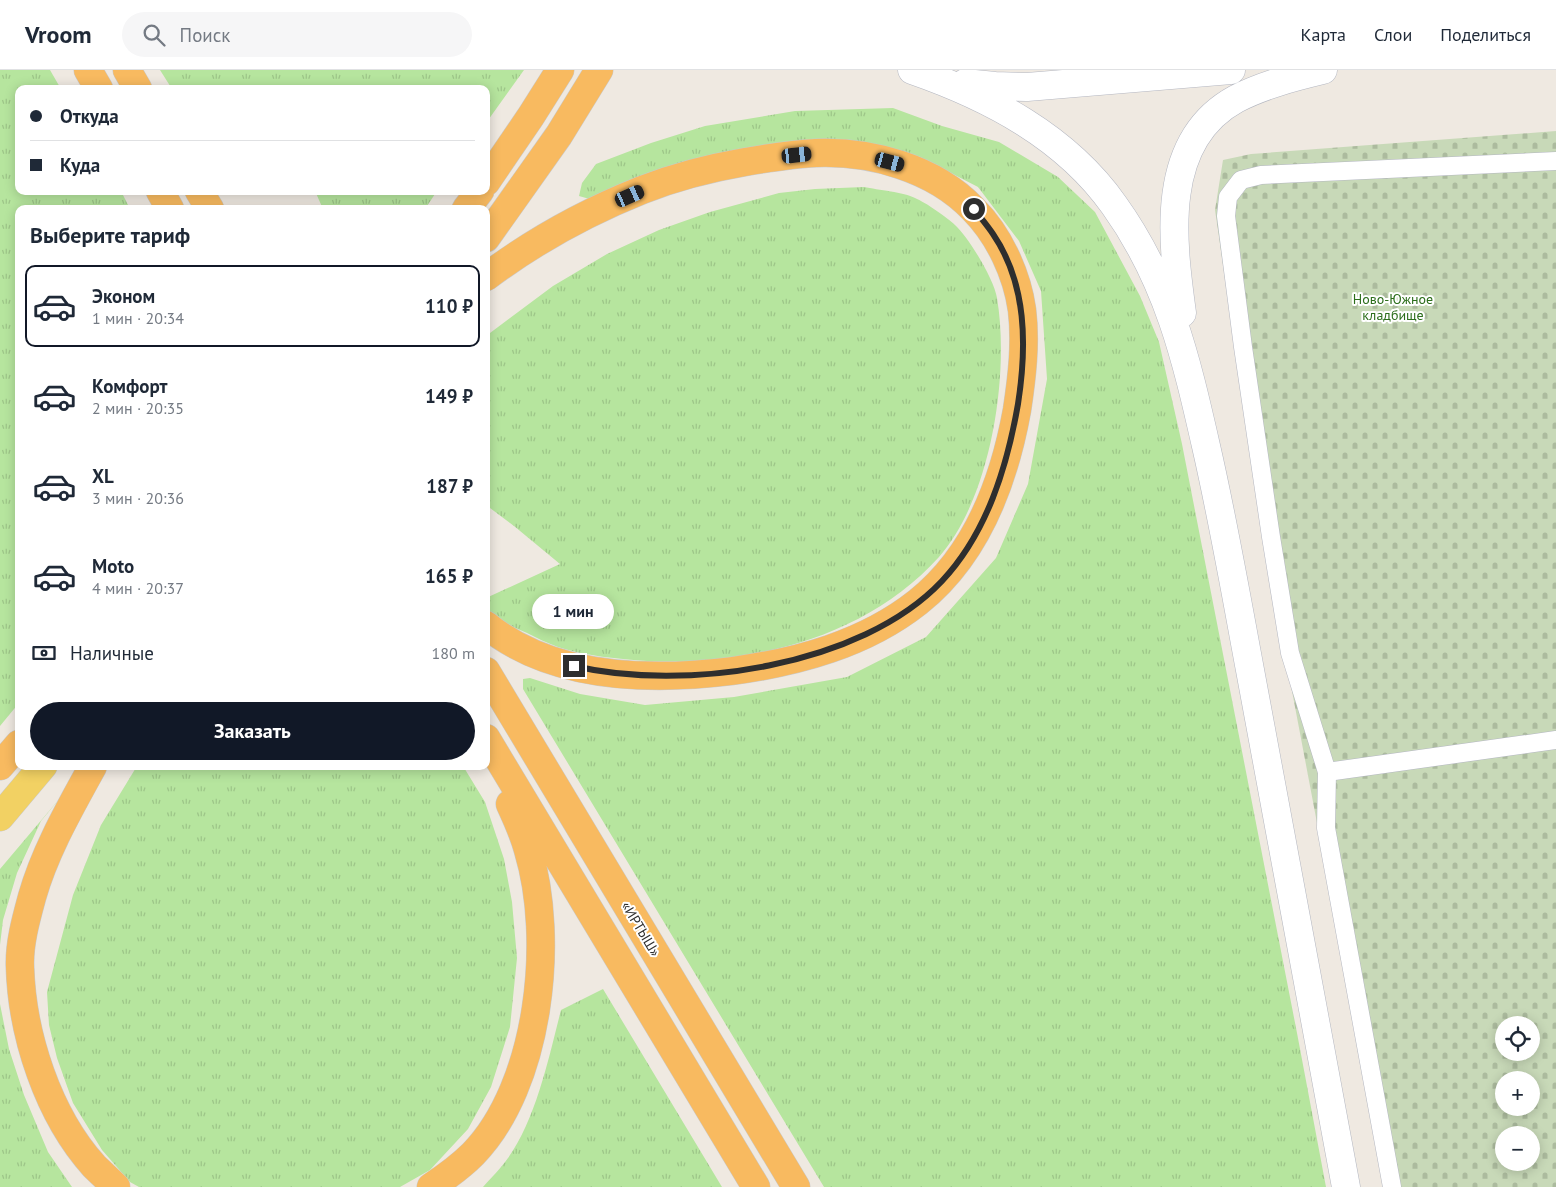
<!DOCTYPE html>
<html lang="ru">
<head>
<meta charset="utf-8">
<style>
  body { margin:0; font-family:"PT Sans",sans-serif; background:#f6f6f7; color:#1f2937; height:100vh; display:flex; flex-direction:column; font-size:19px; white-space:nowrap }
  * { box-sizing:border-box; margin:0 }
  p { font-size:16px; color:#747a83 }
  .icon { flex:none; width:28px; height:28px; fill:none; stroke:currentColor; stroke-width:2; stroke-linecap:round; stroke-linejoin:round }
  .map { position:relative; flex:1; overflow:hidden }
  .panel { position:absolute; left:15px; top:135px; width:475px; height:565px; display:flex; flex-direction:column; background:#fff; border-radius:10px; box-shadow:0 2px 12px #0003 }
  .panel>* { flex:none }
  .guide { position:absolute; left:15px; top:15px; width:475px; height:110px; border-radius:10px; box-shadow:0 2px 12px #0003; display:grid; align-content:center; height:110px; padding:0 15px; background:#fff }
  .buttons { position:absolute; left:1495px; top:946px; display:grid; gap:10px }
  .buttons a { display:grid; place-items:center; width:45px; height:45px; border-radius:50%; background:#fff; box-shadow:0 2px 12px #0003; font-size:25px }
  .end { position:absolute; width:22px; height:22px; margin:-11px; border:6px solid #2e2e2e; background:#fff; box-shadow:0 0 0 2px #fff }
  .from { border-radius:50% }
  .bubble { position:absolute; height:35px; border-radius:18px; background:#fff; box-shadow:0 2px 12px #0003; font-size:16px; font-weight:600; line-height:35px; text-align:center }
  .car { position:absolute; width:15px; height:30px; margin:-15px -8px; border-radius:6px; box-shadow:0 0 4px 1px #0007; background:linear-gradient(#222 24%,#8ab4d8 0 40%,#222 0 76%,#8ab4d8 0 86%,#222 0) }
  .guide b { display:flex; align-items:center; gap:18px; height:48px; font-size:19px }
  .guide b+b { border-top:1px solid #e0e1e3 }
  .guide i { width:12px; height:12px; background:#1f2937 }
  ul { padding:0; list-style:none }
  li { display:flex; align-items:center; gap:15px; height:82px; margin:0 10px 8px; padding:0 5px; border:2px solid transparent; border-radius:10px }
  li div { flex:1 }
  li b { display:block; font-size:19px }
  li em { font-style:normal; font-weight:600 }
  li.selected { border-color:#111827 }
  li>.icon { width:45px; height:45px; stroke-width:1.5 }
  h2 { padding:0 15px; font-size:22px; line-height:60px }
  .pay { display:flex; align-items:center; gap:12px; height:55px; padding:0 15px; font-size:19px }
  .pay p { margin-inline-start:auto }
  .button { display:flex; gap:10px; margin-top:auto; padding:10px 15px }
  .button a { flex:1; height:58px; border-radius:30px; background:#111827; color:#fff; font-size:20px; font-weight:600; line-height:58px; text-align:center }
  header { display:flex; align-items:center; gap:30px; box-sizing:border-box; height:70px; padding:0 25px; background:#fff; border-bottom:1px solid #e0e1e3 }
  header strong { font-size:24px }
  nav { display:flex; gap:28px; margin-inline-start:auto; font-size:18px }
  .search { width:350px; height:45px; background:#f6f6f7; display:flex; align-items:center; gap:12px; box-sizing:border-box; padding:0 18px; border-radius:28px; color:#747a83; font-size:19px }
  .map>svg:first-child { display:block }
  .grass { fill:url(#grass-tufts) }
  .cemetery { fill:url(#cemetery-stones); fill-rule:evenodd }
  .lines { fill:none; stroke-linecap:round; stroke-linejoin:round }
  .service-casing { stroke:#b4b7c1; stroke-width:19 }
  .tertiary-casing { stroke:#b4b7c1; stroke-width:29 }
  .primary-casing { stroke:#c9c9c9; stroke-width:29 }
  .trunk-casing { stroke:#c9c9c9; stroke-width:29 }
  .service { stroke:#fff; stroke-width:18 }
  .tertiary { stroke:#fff; stroke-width:28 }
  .primary { stroke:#f2d163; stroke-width:28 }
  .trunk { stroke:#f8ba60; stroke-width:28 }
  .route { stroke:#2e2e2e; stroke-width:6 }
  .labels { text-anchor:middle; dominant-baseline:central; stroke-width:4; stroke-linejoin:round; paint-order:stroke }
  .park-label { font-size:14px; fill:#2c6e1b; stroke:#fff }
  .street-label { font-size:14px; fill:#2e2e2e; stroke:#fff }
</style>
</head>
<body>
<header>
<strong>Vroom</strong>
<div class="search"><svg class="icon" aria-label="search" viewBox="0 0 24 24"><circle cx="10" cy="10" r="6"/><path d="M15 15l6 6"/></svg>Поиск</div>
<nav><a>Карта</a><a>Слои</a><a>Поделиться</a></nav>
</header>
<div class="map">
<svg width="1556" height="1117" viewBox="0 0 1556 1117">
  <defs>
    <pattern id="grass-tufts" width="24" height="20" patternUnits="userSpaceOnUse" patternTransform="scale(1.25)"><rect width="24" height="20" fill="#b6e59e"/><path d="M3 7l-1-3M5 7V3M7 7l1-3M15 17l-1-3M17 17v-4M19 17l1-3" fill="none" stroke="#9dc588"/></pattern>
    <pattern id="cemetery-stones" width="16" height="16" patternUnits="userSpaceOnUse" patternTransform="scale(1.25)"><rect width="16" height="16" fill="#c8d9b8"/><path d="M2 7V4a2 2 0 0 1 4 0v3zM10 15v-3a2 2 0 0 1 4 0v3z" fill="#acbb9e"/></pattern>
  </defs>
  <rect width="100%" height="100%" fill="#efe9e1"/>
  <!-- grass -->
  <path class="grass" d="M 0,0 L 50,0 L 61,19 L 19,19 L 19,121 L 121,121 L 130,139 L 19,139 L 19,633 L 0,656 Z
    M 160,0 L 524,0 L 486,53 L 486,19 L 172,19 Z
    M 893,38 L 942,56 L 999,72 L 1058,107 L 1095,142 L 1140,226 L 1159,272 L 1182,374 L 1297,963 L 1326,1117 L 824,1117 L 523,619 L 523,609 L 530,608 L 580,624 L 645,635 L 734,627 L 847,607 L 926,567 L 996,488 L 1028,414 L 1047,309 L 1041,221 L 1019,171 L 978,117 L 920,87 L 865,73 L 593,130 L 579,126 L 582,113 L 596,94 L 651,73 L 705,56 L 795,41 Z
    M 864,117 C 878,120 904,122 915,128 C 925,132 948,148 955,155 C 969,168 994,209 997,228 C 1010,304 991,428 939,487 C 867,567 752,596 647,591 C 620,589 584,586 558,577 C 547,573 537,568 527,563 C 511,556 500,553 486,540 L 486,528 L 560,494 L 514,456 L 486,435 L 486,266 L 553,216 L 607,184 L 659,160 L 710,142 L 779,123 L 815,119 Z
    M 315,121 L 437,121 L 425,139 L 323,139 Z
    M 137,696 L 463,696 L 485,732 L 504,789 L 512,832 L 517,888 L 510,957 L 491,1017 L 468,1059 L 430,1100 L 400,1117 L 139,1117 L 130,1112 L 102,1080 L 73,1033 L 57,988 L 49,955 L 47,922 L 73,825 L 101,755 Z
    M 71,715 L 41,751 L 17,803 L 3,850 L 0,875 L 0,799 Z
    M 603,919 L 722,1117 L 483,1117 C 491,1108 501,1098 508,1088 C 536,1049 549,987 561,940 Z
    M 0,934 L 9,979 L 24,1025 L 48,1082 L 72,1117 L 0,1117 Z"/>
  <!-- cemetery -->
  <path class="cemetery" d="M 1556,61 L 1556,1117 L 1386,1117 L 1263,468 L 1215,140 L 1223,90 L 1251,84 ZM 1504,955 L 1531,955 L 1531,982 L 1504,982 ZM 1504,1010 L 1531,1010 L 1531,1038 L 1504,1038 ZM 1504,1065 L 1531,1065 L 1531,1092 L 1504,1092 Z"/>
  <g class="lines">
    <defs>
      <path id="service" d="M 1327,702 L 1556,670
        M 1392,1117 L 1326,758 L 1327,702 L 1290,583 L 1271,467 L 1243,277 L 1226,146 L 1228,127 L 1241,110 L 1261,105 L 1556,91"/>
      <path id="tertiary" d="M 912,0 C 990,27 1066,67 1114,135 C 1168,210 1186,288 1206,376 C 1223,450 1236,525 1250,600 C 1282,772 1314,945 1346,1117
        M 965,13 L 995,16 L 1027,17 L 1231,0
        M 1182,243 C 1172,170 1159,71 1236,29 C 1263,15 1294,7 1323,0"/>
      <path id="primary" d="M 0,747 L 43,696"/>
      <path id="trunk" d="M 88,0 L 99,19
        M 127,0 L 138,19
        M 486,112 L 531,46 L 560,0
        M 160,121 L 170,139
        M 199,121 L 210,139
        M 466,139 L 480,121
        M 486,168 L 559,65 L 599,0
        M 486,207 C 534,171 587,142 642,120 C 675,107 710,98 745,92 C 768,88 792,84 816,83 C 871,81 934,98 973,139 C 999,165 1017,204 1022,240 C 1026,273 1022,307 1017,340 C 1004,412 977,485 918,532 C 865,574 798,592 732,601 C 651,611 553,610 486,555
        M 486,601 L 796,1117
        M 486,668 L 756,1117
        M 0,696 L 19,674
        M 93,696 C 70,738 45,781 32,827 C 26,849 19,874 20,897 C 22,965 48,1045 94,1096 C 101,1103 109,1110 116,1117
        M 431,1117 C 446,1107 461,1096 473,1084 C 540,1015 555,869 528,780 C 524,765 517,749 510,734"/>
    </defs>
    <!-- service casing -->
    <use href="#service" class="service-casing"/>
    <!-- tertiary casing -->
    <use href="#tertiary" class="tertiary-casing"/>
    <!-- primary casing -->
    <use href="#primary" class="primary-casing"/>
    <!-- trunk casing -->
    <use href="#trunk" class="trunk-casing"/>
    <!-- service -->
    <use href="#service" class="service"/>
    <!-- tertiary -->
    <use href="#tertiary" class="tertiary"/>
    <!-- primary -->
    <use href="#primary" class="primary"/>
    <!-- trunk -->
    <use href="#trunk" class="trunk"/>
  </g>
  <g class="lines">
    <!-- route -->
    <path class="route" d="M 574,596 C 684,622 861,597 942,511 C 987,463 1007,397 1018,334 C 1027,276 1027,214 993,164 C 987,155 980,147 974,139"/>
  </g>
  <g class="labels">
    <!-- park labels -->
    <g class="park-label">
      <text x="1393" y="229">Ново-Южное<tspan x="1393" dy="16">кладбище</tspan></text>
    </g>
    <!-- street labels -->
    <g class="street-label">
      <text transform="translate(641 859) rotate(59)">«ИРТЫШ»</text>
    </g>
  </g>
</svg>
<div class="buttons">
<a><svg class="icon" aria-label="locate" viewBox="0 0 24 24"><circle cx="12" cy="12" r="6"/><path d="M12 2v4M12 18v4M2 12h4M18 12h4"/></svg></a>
<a>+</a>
<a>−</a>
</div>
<i class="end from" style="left:974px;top:139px"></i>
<i class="end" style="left:574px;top:596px"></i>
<div class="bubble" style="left:532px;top:524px;width:82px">1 мин</div>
<i class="car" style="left:797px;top:85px;rotate:84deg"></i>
<i class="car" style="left:890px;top:92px;rotate:105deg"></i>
<i class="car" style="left:630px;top:126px;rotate:66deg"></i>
<div class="guide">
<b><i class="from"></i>Откуда</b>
<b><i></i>Куда</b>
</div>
<section class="panel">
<h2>Выберите тариф</h2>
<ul>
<li class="selected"><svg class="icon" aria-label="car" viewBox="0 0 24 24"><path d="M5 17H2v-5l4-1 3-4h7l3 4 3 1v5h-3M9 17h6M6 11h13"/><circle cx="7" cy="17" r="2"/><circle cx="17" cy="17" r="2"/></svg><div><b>Эконом</b><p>1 мин · 20:34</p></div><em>110 ₽</em></li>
<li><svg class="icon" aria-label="car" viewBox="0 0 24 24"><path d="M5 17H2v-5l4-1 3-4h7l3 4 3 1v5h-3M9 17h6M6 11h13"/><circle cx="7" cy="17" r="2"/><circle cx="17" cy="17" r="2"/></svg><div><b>Комфорт</b><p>2 мин · 20:35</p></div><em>149 ₽</em></li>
<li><svg class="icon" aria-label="car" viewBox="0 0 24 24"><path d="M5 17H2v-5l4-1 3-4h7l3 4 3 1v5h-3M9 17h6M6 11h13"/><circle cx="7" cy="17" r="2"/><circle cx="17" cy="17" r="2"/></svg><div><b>XL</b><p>3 мин · 20:36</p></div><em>187 ₽</em></li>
<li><svg class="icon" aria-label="car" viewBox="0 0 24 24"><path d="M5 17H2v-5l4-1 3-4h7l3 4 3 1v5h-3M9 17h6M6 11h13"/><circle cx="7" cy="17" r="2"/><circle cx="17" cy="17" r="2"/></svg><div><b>Moto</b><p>4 мин · 20:37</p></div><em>165 ₽</em></li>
</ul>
<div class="pay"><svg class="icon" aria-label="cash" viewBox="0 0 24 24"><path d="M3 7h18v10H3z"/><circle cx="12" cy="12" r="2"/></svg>Наличные<p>180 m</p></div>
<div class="button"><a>Заказать</a></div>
</section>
</div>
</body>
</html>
